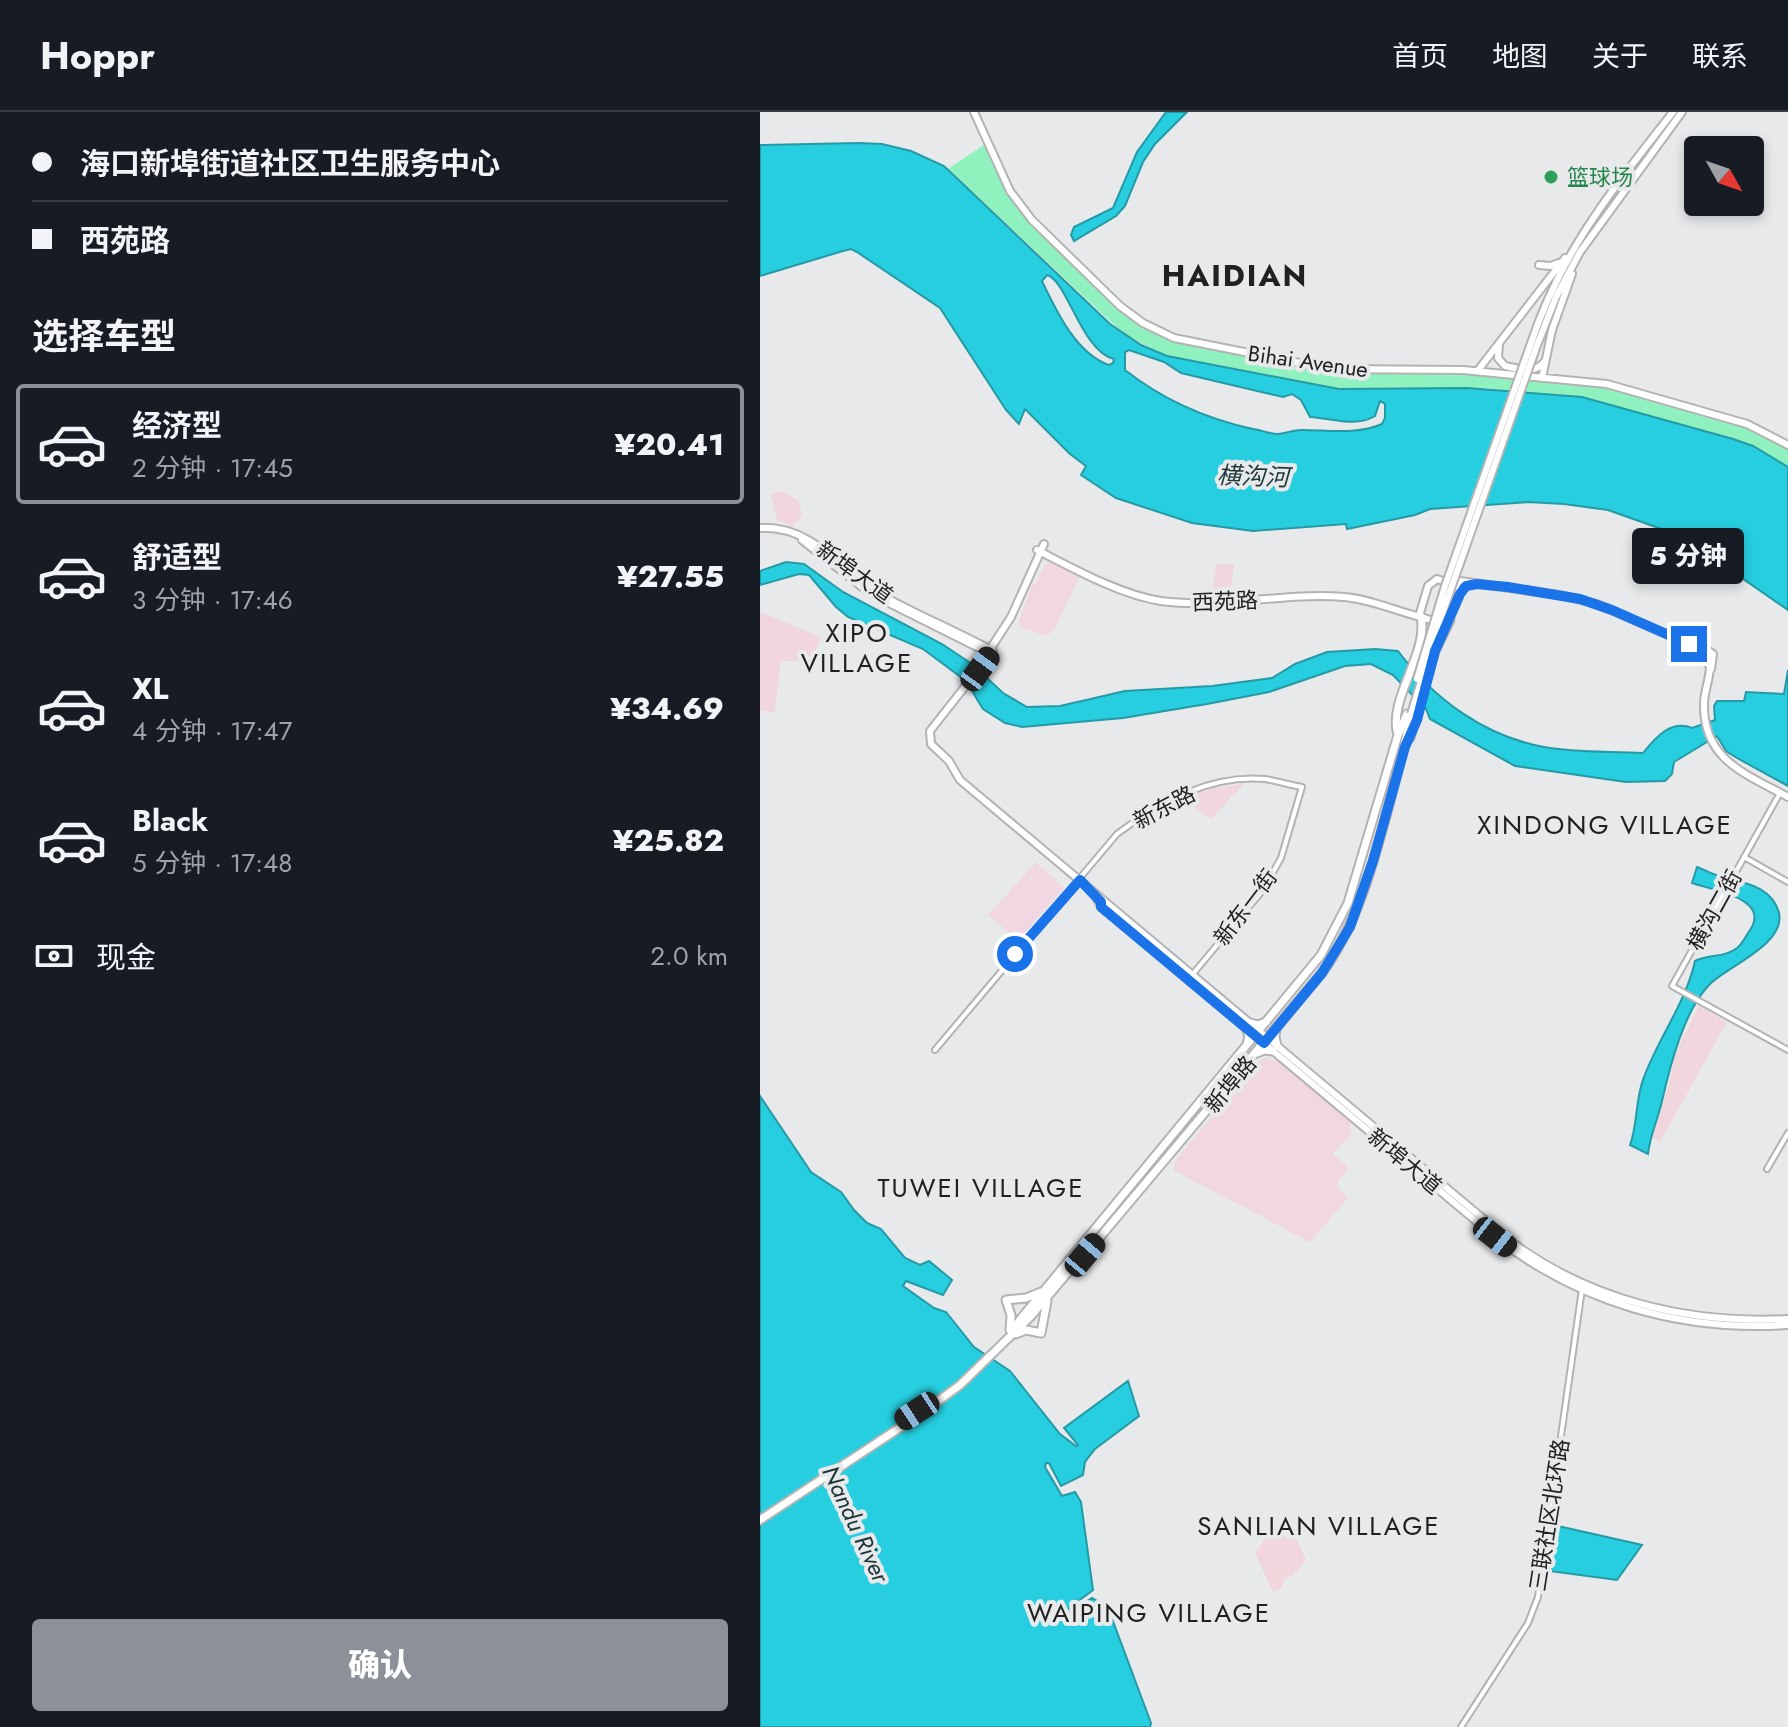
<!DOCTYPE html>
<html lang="zh">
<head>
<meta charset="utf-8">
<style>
  body { margin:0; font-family:Jost,"Noto Sans SC",sans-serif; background:#242831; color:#f1f3f6; height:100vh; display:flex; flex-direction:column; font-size:30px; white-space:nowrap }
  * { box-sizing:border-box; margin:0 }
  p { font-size:26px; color:#9ea1a6 }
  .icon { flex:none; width:44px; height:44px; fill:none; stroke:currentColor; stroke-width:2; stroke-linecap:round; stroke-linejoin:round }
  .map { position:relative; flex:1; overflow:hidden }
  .details { display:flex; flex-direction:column; background:#171b24; width:760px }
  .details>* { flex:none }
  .top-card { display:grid; align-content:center; height:176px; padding:0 32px; background:#171b24 }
  .needle { width:52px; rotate:130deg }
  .buttons { position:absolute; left:924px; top:24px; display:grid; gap:16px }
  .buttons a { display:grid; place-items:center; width:80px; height:80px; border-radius:8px; background:#171b24; box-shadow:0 4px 12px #0003; font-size:40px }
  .end { position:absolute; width:36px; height:36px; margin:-18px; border:10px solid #1a73e8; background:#fff; box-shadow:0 0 0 4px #fff }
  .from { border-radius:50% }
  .bubble { position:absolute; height:56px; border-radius:8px; background:#171b24; box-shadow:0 4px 12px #0003; font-size:26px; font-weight:800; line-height:56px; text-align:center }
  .car { position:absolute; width:24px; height:48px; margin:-24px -12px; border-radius:10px; box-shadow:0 0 6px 2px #0007; background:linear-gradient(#222 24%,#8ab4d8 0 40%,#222 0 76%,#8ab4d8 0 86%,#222 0) }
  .top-card b { display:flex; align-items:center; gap:28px; height:76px; font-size:30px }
  .top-card b+b { border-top:2px solid #363941 }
  .top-card i { width:20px; height:20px; background:#f1f3f6 }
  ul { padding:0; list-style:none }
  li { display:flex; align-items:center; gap:24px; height:120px; margin:0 16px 12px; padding:0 16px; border:4px solid transparent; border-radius:8px }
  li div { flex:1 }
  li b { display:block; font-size:30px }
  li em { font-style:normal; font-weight:800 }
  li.current { border-color:#8c9099 }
  li>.icon { width:72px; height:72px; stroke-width:1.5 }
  h2 { padding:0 32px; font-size:36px; line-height:96px }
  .pay { display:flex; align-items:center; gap:20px; height:88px; padding:0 32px; font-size:30px }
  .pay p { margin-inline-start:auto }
  .action { display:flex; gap:16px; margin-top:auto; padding:16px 32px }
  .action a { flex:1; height:92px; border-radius:8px; background:#8c9099; color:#fff; font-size:32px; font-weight:800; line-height:92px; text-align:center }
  header { display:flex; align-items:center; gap:48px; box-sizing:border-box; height:112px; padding:0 40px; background:#171b24; border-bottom:2px solid #363941 }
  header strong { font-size:38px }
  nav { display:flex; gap:44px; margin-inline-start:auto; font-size:28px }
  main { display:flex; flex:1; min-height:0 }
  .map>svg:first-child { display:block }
  .commercial { fill:#f0d7e2 }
  .education { fill:#f1d7dd }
  .green { fill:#8ff1bd }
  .water { fill:#27cedf; stroke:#259aa6; stroke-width:2; fill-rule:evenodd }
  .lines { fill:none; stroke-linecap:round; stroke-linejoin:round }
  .minor-casing { stroke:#b3b3b4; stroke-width:8 }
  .major-casing { stroke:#b3b3b4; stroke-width:10 }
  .highway-casing { stroke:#b3b3b4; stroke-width:11 }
  .minor { stroke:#fff; stroke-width:4 }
  .major { stroke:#fff; stroke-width:6 }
  .highway { stroke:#fff; stroke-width:7 }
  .major-bridge-casing { stroke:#b3b3b4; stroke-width:10; stroke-linecap:butt }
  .major-bridge { stroke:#fff; stroke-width:6 }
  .route { stroke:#1a73e8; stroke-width:10 }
  .leisure-dot { fill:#2e9e5b; stroke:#e8e9ea; stroke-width:3 }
  .labels { text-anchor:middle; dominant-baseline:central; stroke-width:8; stroke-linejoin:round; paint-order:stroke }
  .leisure-label { font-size:22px; fill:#27864d; stroke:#e8e9ea; text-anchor:start }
  .street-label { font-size:22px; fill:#212122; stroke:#e8e9ea }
  .water-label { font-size:24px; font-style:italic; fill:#1e373a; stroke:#e8e9ea }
  .quarter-label { font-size:26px; letter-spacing:2px; fill:#212122; stroke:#e8e9ea }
  .district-label { font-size:30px; font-weight:bold; letter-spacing:2px; fill:#212122; stroke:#e8e9ea }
</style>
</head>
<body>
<header>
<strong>Hoppr</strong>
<nav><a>首页</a><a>地图</a><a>关于</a><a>联系</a></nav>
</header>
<main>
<section class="details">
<div class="top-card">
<b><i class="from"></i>海口新埠街道社区卫生服务中心</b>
<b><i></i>西苑路</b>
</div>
<h2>选择车型</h2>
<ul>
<li class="current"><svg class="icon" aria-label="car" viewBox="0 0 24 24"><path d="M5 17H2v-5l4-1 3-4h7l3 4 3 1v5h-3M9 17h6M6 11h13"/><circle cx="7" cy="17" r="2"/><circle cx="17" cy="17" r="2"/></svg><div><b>经济型</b><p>2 分钟 · 17:45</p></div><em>¥20.41</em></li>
<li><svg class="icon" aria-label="car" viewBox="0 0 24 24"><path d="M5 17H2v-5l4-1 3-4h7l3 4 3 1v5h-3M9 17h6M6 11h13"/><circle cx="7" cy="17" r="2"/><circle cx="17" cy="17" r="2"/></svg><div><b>舒适型</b><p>3 分钟 · 17:46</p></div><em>¥27.55</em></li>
<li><svg class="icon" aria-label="car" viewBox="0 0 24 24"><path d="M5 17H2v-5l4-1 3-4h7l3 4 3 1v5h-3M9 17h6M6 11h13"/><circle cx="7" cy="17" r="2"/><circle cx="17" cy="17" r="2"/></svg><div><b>XL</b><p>4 分钟 · 17:47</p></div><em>¥34.69</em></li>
<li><svg class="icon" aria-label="car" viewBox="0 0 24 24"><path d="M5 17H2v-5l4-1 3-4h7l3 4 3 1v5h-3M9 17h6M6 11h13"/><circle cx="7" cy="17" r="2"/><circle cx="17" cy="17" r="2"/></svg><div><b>Black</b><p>5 分钟 · 17:48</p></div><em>¥25.82</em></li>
</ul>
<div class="pay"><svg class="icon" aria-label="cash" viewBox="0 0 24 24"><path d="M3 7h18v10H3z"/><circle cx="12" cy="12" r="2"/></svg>现金<p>2.0 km</p></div>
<div class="action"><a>确认</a></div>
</section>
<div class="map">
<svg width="1028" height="1615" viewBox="0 0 1028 1615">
  <rect width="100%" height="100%" fill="#e8e9ea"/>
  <!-- commercial -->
  <path class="commercial" d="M 292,450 L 318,463 L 319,466 L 294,518 L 286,524 L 260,515 L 258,511 L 272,472 L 275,473 L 285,452 Z
    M 276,750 L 304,776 L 258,828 L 228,803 Z
    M 506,945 L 518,950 L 590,1008 L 591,1022 L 573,1042 L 587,1054 L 588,1057 L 578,1069 L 577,1075 L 588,1086 L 550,1130 L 413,1058 L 416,1048 L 495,953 Z"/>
  <!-- education -->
  <path class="education" d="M 23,379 L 39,389 L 42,404 L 32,414 L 17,408 L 11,382 Z
    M 456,452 L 474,452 L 471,478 L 453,480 Z
    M 0,500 L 61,525 L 52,549 L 21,549 L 15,599 L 11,600 L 0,599 Z
    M 484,672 L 451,707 L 424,687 L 454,676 Z
    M 939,894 L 967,910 L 900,1030 L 892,1025 L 910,969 L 914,944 Z
    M 514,1421 L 528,1426 L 535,1424 L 546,1448 L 533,1463 L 526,1466 L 520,1477 L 513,1480 L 495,1441 L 508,1423 Z"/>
  <!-- green -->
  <path class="green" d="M 228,30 L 250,79 L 275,112 L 370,202 L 417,227 L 549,253 L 677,259 L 847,272 L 955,303 L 1023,330 L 1028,334 L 1028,355 L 993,334 L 832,287 L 726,276 L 579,277 L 407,244 L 365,223 L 188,57 Z"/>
  <!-- water -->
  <path class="water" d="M 406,0 L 427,0 L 395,32 L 383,50 L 365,94 L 356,104 L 314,129 L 311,123 L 314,115 L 353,96 L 377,40 Z
    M 99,31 L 122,32 L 151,39 L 184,54 L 350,212 L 381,233 L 407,244 L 579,277 L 707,276 L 822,285 L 973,327 L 993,334 L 1028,355 L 1028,498 L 921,424 L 848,398 L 804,392 L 768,390 L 670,397 L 655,403 L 587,417 L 586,412 L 493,419 L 432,411 L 356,386 L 321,363 L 326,354 L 310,342 L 265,297 L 259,312 L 246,298 L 180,196 L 97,140 L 91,137 L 83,139 L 0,164 L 0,33 ZM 287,163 C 307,168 322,240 354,247 L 353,251 L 349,253 C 316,242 296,198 282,169 ZM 369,238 L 404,250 L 421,261 L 523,285 L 532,282 L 541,288 L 550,305 C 571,306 595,316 615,304 L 620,289 L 625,292 L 625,306 L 622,312 C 597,323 568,318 542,318 C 534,318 526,321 518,322 C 510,322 501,318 493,317 C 447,307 402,287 365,258 L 365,240 Z
    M 26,450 L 44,452 L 83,480 L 182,532 L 212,552 L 243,581 L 267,595 L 300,594 L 365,579 L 452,574 L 512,566 L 535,552 L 567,540 L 615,537 L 638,539 C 674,587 724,624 784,635 C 816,641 851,639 883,641 C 895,626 911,607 932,616 L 955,608 L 954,594 L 957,589 L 984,589 L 986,580 L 1024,582 L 1028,558 L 1028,674 L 977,646 L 966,639 L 957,624 L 914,650 L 912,662 L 905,669 L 866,670 L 755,654 L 670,607 L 666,597 L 633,563 L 611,552 L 585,554 L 509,580 L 447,592 L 363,606 L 262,615 L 245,611 L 223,597 L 206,569 L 163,537 L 88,505 L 76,495 L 49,463 L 39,462 L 0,473 L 0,459 Z
    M 937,755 C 945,758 952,762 960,764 C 982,771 1012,773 1019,801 C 1026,832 968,854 950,872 C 924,898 910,954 902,989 C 898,1007 890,1023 888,1042 L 870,1033 C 878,1012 875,987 884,965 C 899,925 926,890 935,849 C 948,842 965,846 977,836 C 981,833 985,826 988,821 C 1014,787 955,779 932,771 Z
    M 0,984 L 51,1060 L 81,1080 L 94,1098 L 107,1111 L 121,1117 L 145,1146 L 160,1153 L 169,1149 L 192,1168 L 183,1183 L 146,1169 L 143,1174 L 174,1196 L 186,1200 L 214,1235 L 250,1259 L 300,1322 L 316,1334 L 318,1333 L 304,1316 L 368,1269 L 379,1304 L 335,1337 L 325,1350 L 323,1363 L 301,1374 L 289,1351 L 286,1351 L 285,1355 L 302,1384 L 315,1380 L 321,1390 L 333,1478 L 309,1496 L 312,1499 L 332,1486 L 344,1493 L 351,1504 L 391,1611 L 390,1615 L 0,1615 Z
    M 798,1414 L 882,1433 L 857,1468 L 789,1459 Z"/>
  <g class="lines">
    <defs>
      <path id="minor" d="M 1020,681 L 912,874 L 1028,938
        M 984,745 L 1028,770
        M 175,938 L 357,722 C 399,690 450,662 505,667 C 517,669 530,673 542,675 L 521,746 L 503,778 L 432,863
        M 1007,1057 L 1028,1021
        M 701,1615 L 768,1511 L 778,1485 L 822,1177"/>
      <path id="major" d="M 214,0 L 250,79 L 272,108 L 360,194 L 383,211 L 414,226 L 570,257 L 703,258 L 847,272 L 987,312 L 1028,333
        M 779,153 L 791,154 L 798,151
        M 739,232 L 738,246 L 745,254 C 759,257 776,262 785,249
        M 770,234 C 801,139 853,77 913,0
        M 776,236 L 796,185 L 820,140 L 922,0
        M 719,257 L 805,146
        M 782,266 L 792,218 L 812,162
        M 0,416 C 54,413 84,462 127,486 C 162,505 198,520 233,539 L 170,619 L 171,632 L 189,649 L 200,668 L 745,1125 C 827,1188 926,1212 1028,1207
        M 42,428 L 102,475
        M 277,438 C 314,457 361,483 401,489 C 462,497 524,480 584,485 C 611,487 635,499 661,505
        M 115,484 L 223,538
        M 677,510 L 661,505 L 660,501 L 668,474 L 677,467 L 695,473 L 700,469 L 805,484 L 837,492 L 929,532 L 950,554 C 950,567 944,579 944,592 C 943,648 986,662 1028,685
        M 688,510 L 700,482 L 695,473
        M 931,532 L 944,536 L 953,542 L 951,557
        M 229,539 L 251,505 L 284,432
        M 336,785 L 341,795 L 352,804 L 735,1125 C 820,1191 921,1220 1028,1213"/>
      <path id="highway" d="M 638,623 C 627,588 669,541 661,505
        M 650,626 L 675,539 L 690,508
        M 490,911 L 498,913 L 506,910
        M 486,916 L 489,924 L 487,932
        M 516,917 L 515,925 L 517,934
        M 497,941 L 504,938 L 513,939
        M 254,1215 L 561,843 L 588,791 L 638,623 L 647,602
        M 250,1218 L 251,1203 L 246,1188 L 266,1186 L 281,1180
        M 256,1222 L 266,1218 L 281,1221 L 287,1189
        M 0,1408 L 159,1303 L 200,1273 L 271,1204 L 320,1146 L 325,1143 L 562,861 C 598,811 613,752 629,693 C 637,663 645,633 651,602"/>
    </defs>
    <!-- minor casing -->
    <use href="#minor" class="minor-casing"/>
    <!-- major casing -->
    <use href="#major" class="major-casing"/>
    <!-- highway casing -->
    <use href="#highway" class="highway-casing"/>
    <!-- minor -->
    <use href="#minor" class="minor"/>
    <!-- major -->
    <use href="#major" class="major"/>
    <!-- highway -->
    <use href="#highway" class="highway"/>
    <defs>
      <path id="major-bridge" d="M 657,567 L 685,474 L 770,234
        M 651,602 L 681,505 L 776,236"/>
    </defs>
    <!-- major-bridge casing -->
    <use href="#major-bridge" class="major-bridge-casing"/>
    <!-- major-bridge -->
    <use href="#major-bridge" class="major-bridge"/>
  </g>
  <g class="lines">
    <!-- route -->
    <path class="route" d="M 255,842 L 320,768 L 341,790 L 341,795 L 504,931 L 562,861 L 590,815 L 613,749 L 645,635 L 657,608 L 675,539 L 700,482 L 706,474 L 717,472 L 748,475 L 820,487 L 852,498 L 929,532"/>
  </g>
  <!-- markers -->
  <circle class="leisure-dot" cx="791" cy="65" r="8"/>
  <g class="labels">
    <!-- leisure labels -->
    <g class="leisure-label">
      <text x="807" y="65">篮球场</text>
    </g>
    <!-- street labels -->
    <g class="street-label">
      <text transform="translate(548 249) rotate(8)">Bihai Avenue</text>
      <text transform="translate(95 460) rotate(36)">新埠大道</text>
      <text transform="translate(465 489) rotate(-2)">西苑路</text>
      <text transform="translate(404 695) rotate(-28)">新东路</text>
      <text transform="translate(485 795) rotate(-53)">新东一街</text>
      <text transform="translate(954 798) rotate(-61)">横沟二街</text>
      <text transform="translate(470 972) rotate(-50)">新埠路</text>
      <text transform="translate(645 1049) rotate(40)">新埠大道</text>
      <text transform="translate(789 1403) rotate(-81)">三联社区北环路</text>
    </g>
    <!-- water labels -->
    <g class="water-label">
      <text transform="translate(493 364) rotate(2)">横沟河</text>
      <text transform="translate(96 1412) rotate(65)">Nandu River</text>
    </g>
    <!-- quarter labels -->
    <g class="quarter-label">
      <text x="97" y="521">XIPO<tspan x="97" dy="30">VILLAGE</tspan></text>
      <text x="845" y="713">XINDONG VILLAGE</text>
      <text x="221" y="1076">TUWEI VILLAGE</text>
      <text x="559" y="1414">SANLIAN VILLAGE</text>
      <text x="389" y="1501">WAIPING VILLAGE</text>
    </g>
    <!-- district labels -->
    <g class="district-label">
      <text x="475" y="163">HAIDIAN</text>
    </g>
  </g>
</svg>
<div class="buttons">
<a><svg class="needle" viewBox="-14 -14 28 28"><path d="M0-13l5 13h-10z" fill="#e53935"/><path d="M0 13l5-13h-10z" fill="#9ea1a6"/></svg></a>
</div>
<i class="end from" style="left:255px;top:842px"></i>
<i class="end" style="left:929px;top:532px"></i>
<div class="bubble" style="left:872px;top:416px;width:112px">5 分钟</div>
<i class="car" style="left:220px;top:557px;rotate:36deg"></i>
<i class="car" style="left:735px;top:1125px;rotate:128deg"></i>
<i class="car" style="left:325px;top:1143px;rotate:40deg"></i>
<i class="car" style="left:157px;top:1299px;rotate:237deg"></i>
</div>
</main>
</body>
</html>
